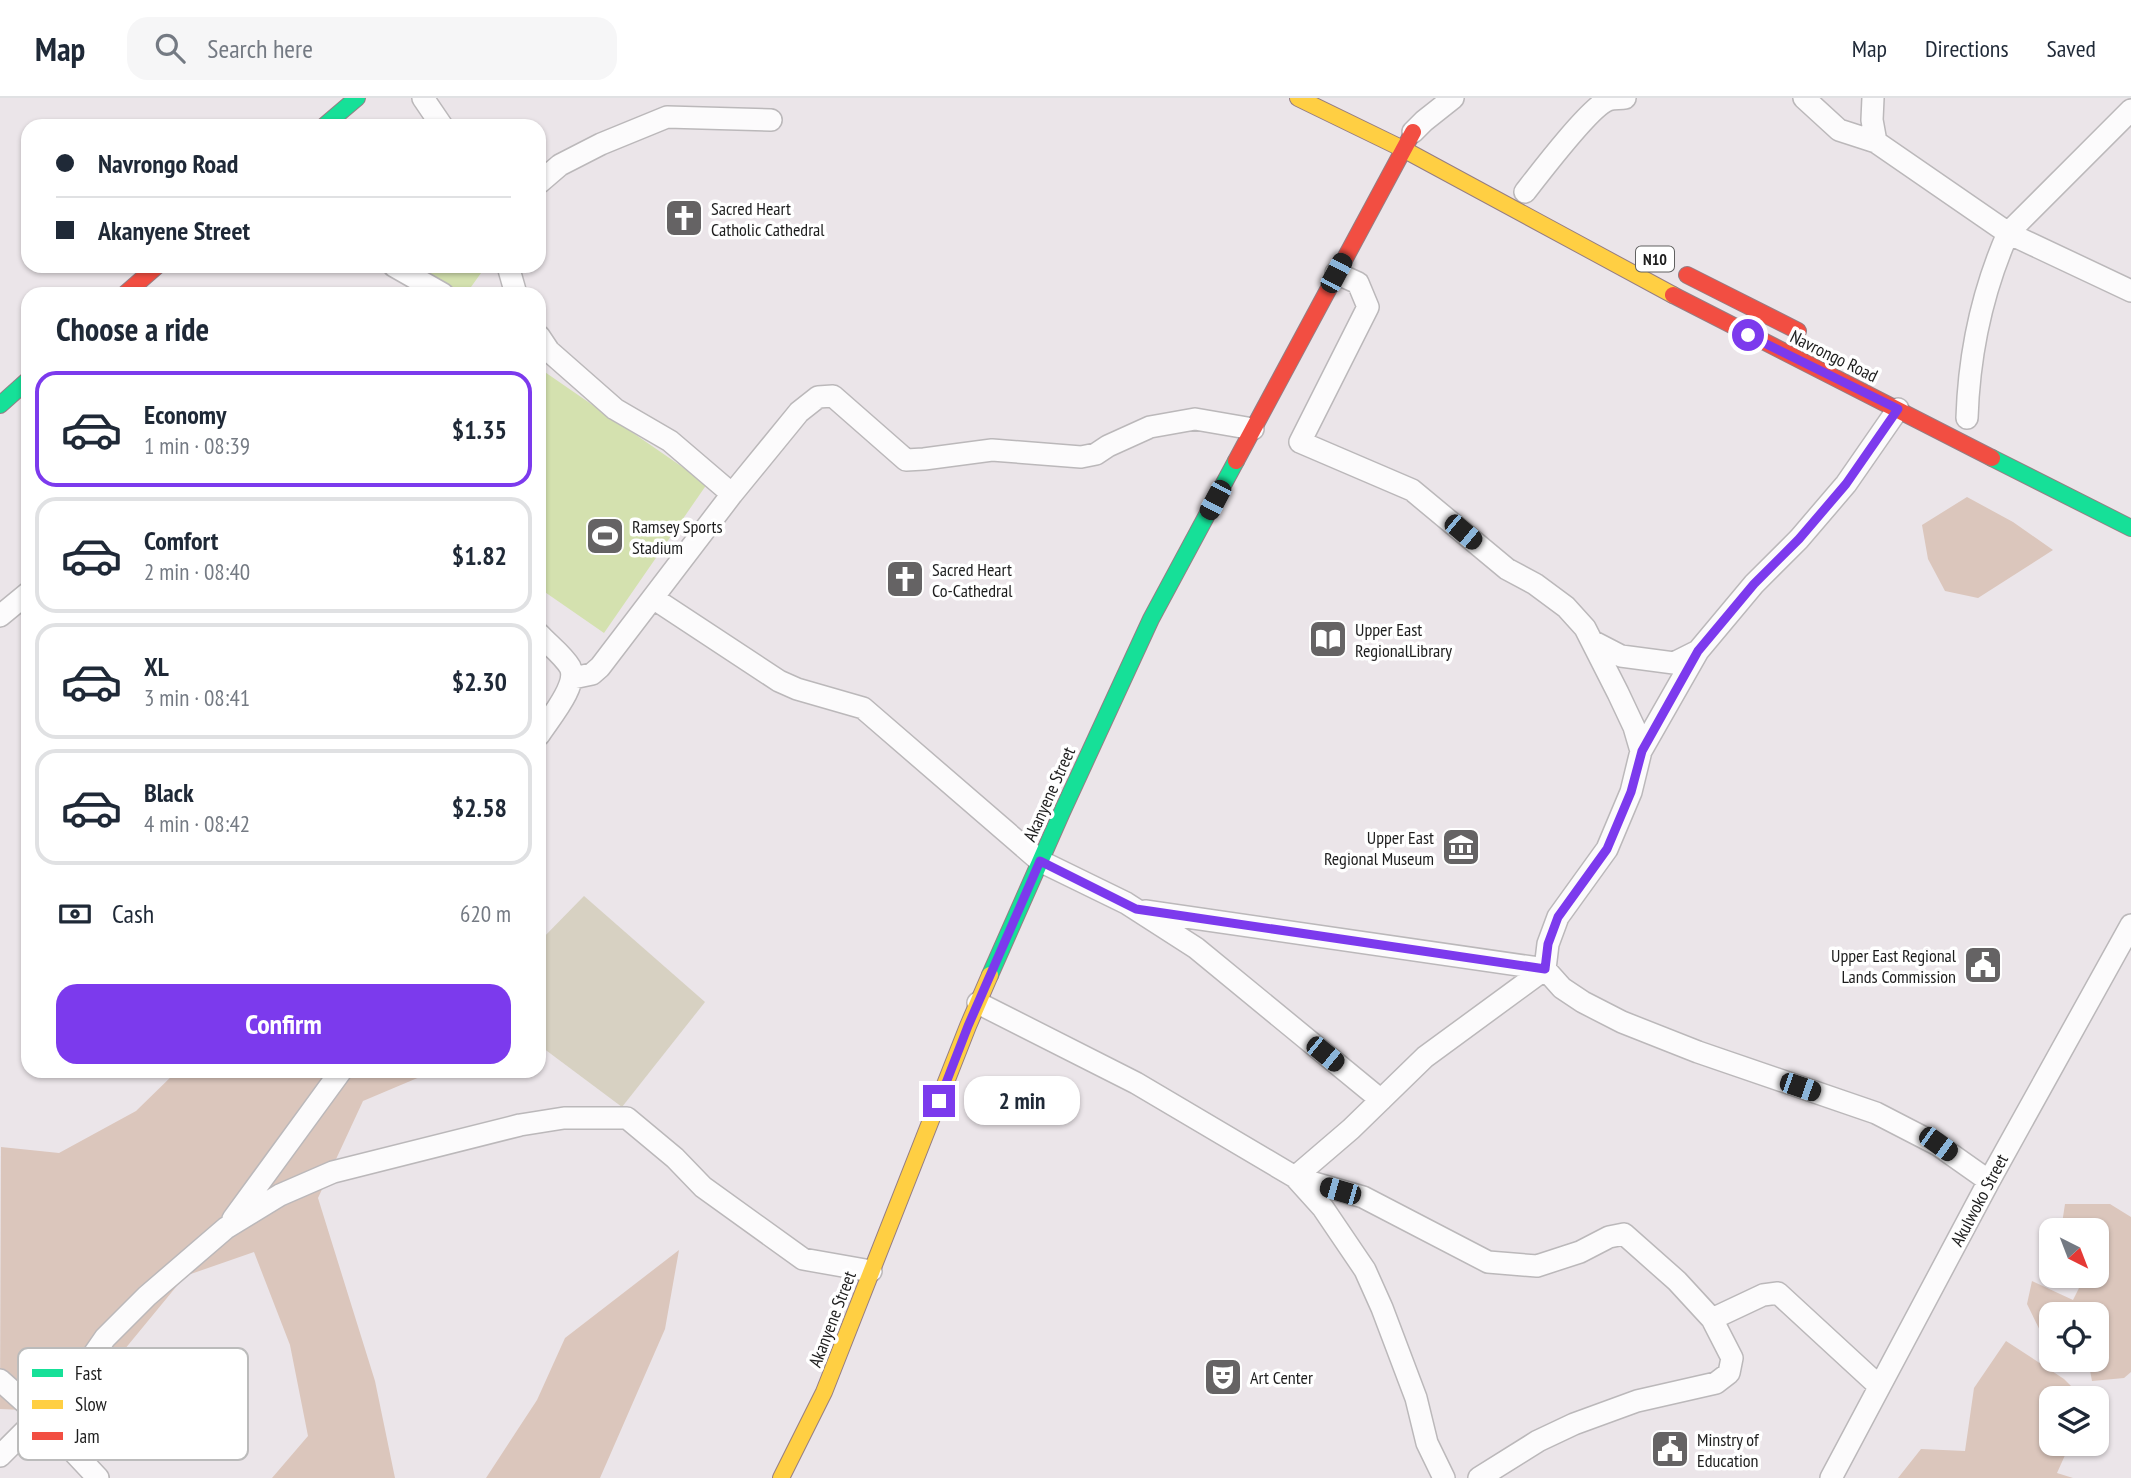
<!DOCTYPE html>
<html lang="en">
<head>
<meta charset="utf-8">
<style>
  body { margin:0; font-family:"PT Sans Narrow",sans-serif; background:#f6f6f7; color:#1f2937; height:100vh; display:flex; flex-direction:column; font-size:26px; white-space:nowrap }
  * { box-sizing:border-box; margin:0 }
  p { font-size:23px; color:#747a83 }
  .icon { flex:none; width:38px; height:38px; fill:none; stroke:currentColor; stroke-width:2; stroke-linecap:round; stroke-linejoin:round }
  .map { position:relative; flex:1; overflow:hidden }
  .drawer { position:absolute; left:21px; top:189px; width:525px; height:791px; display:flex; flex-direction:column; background:#fff; border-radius:21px; box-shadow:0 2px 5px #0004 }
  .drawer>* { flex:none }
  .guide { position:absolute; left:21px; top:21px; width:525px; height:154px; border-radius:21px; box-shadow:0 2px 5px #0004; display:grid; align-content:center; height:154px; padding:0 35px; background:#fff }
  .needle { width:46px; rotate:138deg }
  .controls { position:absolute; left:2039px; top:1120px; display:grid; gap:14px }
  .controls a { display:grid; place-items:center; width:70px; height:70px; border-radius:14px; background:#fff; box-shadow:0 2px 5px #0004; font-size:35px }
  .end { position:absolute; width:32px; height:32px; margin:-16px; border:9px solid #7c3aed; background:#fff; box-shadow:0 0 0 4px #fff }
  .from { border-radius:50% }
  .bubble { position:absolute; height:49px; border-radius:21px; background:#fff; box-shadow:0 2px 5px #0004; font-size:23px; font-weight:700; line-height:49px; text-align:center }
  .car { position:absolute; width:21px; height:42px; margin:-21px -10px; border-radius:9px; box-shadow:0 0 5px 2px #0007; background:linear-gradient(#222 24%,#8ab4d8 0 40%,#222 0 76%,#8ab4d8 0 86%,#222 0) }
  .guide b { display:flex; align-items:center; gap:24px; height:66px; font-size:26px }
  .guide b+b { border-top:2px solid #e0e1e3 }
  .guide i { width:18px; height:18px; background:#1f2937 }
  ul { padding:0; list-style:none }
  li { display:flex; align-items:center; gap:21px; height:116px; margin:0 14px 10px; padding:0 21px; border:4px solid #e0e1e3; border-radius:21px }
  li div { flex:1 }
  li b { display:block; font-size:26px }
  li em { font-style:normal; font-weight:700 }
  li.selected { border-color:#7c3aed }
  li>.icon { width:63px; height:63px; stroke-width:1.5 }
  h2 { padding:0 35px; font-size:32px; line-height:84px }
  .pay { display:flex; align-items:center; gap:18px; height:77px; padding:0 35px; font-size:26px }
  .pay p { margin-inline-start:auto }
  .button { display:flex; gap:14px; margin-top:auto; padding:14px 35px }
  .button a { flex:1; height:80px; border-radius:21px; background:#7c3aed; color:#fff; font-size:28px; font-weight:700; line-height:80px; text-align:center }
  header { display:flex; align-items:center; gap:42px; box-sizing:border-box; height:98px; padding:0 35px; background:#fff; border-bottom:2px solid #e0e1e3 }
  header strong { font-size:33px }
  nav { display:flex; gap:38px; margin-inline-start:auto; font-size:24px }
  .search { width:490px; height:63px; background:#f6f6f7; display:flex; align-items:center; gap:18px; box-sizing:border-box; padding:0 24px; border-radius:21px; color:#747a83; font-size:26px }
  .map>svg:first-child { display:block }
  .forest { fill:#dbc6bc }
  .cemetery { fill:#d7d1c2 }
  .pitch { fill:#d4e1af }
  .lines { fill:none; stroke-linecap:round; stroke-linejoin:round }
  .street-casing { stroke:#bbb8ba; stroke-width:24 }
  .fast-casing { stroke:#957d83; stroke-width:18 }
  .slow-casing { stroke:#957d83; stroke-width:18 }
  .jam-casing { stroke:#957d83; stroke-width:18 }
  .street { stroke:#fcfbfc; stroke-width:21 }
  .fast { stroke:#16e098; stroke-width:16 }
  .slow { stroke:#ffcf43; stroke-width:16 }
  .jam { stroke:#f24e42; stroke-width:16 }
  .route { stroke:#7c3aed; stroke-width:9 }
  .labels { text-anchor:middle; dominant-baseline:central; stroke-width:7; stroke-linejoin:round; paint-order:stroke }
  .shield { fill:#fff; stroke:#616161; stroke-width:2 }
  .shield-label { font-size:16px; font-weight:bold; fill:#1d1d1d }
  .poi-label { font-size:18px; fill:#1d1d1d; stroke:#fff; text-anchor:start }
  .street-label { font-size:18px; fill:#1d1d1d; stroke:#fff }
  .key { fill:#fff; stroke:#bbb; stroke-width:2 }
  .key-label { font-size:19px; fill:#1d1d1d }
</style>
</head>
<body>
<header>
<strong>Map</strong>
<div class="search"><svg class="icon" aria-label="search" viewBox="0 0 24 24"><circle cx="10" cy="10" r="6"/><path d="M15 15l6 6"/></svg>Search here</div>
<nav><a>Map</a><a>Directions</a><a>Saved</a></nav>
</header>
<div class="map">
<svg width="2131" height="1380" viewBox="0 0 2131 1380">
  <rect width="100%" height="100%" fill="#ebe5e9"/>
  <!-- forest -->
  <path class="forest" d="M 1967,399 L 2013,424 L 2053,452 L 1978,500 L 1945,493 L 1928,461 L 1922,427 Z
    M 177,973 L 434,973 L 363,1003 L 318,1100 L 375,1283 L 395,1380 L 272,1380 L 308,1338 L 290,1247 L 254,1154 L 185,1178 L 73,1314 L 0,1311 L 1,1049 L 59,1055 L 136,1013 Z
    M 2065,1106 L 2110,1106 L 2131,1119 L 2131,1274 L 2124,1280 L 2092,1283 L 2088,1262 L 2096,1262 L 2096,1216 L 2051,1216 L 2051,1249 L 2048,1249 L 2027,1206 L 2032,1183 L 2073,1202 L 2085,1178 L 2096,1178 L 2096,1132 L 2061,1132 Z
    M 679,1152 L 665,1231 L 600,1380 L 486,1380 L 537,1302 L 565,1240 Z
    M 2006,1243 L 2064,1281 L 2083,1300 L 2051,1300 L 2051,1346 L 2070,1346 L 2057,1375 L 2073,1380 L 1898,1380 L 1921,1351 L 1965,1353 L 1974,1290 Z"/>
  <!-- cemetery -->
  <path class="cemetery" d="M 584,798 L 705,904 L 622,1009 L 539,947 L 539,844 Z"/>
  <!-- pitch -->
  <path class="pitch" d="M 414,168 L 486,168 L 466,196 L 455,196 Z
    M 539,270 L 707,386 L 604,535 L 539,490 Z"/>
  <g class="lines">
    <defs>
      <path id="street" d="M 423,0 L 442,28
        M 1804,0 L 1839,32 L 1876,44 L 2008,135 C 1982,194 1969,256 1967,320
        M 1873,0 L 1872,22 L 1876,44
        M 2131,12 L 2008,135 L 2131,193
        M 1413,34 L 1424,23 L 1453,0
        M 539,85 L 560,67 L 601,46 L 667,19 L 771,22
        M 1525,94 C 1539,76 1590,9 1608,2 C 1613,0 1620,1 1625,0
        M 394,168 L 443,196
        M 508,168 L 516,196
        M 1336,175 L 1358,185 L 1368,209 L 1300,344 L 1412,392 L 1507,471 L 1535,486 L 1566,509 L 1585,530 L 1618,595 L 1634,629 L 1641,653 L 1631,694 L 1607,751 L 1558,819 L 1548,846 L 1545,871 L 1562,890 L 1583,904 L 1622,924 L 1698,954 L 1876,1015 L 1938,1047 L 1989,1083
        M 539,238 L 549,253 L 615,311 L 670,343 L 732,396
        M 653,500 L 779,583 L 797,591 L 863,610 L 1040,763 L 1126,805 L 1196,850 L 1381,1002
        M 0,518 L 28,495
        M 539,536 C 548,546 563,557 570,569 C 579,587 549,621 539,637
        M 1592,543 L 1621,558 L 1674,565 L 1698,553
        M 573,580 L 592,576 L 600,569 L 732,396 L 799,314 L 818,299 L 833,298 L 906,362 L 924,361 L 992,352 L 1081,359 L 1096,356 L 1108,348 L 1150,329 L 1195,321 L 1253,331
        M 1641,653 L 1698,553 L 1754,486 L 1799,441 L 1846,386 L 1898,311
        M 1145,813 L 1545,871
        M 978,905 L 1136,985 L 1295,1079 L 1323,1110 L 1365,1172 L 1382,1210 L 1416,1300 L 1427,1345 L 1444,1380
        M 1295,1079 L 1351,1031 L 1425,959 L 1545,871
        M 1297,1080 L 1363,1099 L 1488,1164 L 1537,1168 L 1580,1154 L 1609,1139 L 1624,1136 L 1677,1183 L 1712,1221
        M 233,1121 L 341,973
        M 0,1282 L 40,1318 L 98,1380
        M 0,1358 L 76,1282 L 105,1240 L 147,1198 L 226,1130 L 280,1097 L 333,1074 L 520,1027 L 564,1020 L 627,1020 L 675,1060 L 703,1089 L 803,1161 L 871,1173
        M 1479,1380 L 1538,1343 L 1574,1326 L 1637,1303 L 1716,1285 L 1729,1275 L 1732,1260 L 1712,1221 L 1763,1197 L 1778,1195 L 1879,1288
        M 1831,1380 L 1989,1083 L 2131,827"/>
      <path id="fast" d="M 324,28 L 357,0
        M 0,307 L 28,282
        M 1992,360 L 2131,430
        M 990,877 L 1062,714 L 1151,521 L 1236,363"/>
      <path id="slow" d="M 1298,0 L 1403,51 L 1673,197
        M 781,1380 L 824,1294 L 968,928 L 990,877"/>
      <path id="jam" d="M 1687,177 L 1798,233
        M 125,196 L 157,168
        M 1673,197 L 1992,360
        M 1236,363 L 1413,34"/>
    </defs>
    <!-- street casing -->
    <use href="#street" class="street-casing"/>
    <!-- fast casing -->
    <use href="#fast" class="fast-casing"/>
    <!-- slow casing -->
    <use href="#slow" class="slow-casing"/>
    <!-- jam casing -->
    <use href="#jam" class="jam-casing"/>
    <!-- street -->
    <use href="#street" class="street"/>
    <!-- fast -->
    <use href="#fast" class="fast"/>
    <!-- slow -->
    <use href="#slow" class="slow"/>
    <!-- jam -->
    <use href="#jam" class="jam"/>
  </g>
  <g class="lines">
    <!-- route -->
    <path class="route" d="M 939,1003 L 968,928 L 1040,763 L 1136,811 L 1545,871 L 1548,846 L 1558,819 L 1607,751 L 1631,694 L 1642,653 L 1698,553 L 1754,486 L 1799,441 L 1846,386 L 1898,311 L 1748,237"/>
  </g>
  <!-- icons -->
  <defs>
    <symbol id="church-square" viewBox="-11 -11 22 22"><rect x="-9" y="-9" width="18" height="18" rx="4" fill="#656364" stroke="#fff"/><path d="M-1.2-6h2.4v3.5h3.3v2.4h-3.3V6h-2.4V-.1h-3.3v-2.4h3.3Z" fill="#fff"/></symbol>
    <symbol id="stadium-square" viewBox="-11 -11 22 22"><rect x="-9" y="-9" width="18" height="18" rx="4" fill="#656364" stroke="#fff"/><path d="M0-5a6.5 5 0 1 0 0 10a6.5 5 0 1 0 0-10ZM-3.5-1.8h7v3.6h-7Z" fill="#fff"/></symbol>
    <symbol id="library-square" viewBox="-11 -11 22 22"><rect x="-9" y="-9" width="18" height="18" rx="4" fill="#656364" stroke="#fff"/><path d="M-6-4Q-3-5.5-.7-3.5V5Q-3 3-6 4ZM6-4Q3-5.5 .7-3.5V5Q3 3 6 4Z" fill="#fff"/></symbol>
    <symbol id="museum-square" viewBox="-11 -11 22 22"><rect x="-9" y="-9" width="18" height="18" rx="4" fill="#656364" stroke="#fff"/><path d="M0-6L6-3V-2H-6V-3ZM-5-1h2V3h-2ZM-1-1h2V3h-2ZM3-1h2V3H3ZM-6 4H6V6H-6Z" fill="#fff"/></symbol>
    <symbol id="civic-square" viewBox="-11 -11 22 22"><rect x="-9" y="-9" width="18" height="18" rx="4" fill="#656364" stroke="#fff"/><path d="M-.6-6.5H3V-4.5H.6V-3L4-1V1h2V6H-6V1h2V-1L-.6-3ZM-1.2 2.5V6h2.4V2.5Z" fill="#fff"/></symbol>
    <symbol id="theatre-square" viewBox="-11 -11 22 22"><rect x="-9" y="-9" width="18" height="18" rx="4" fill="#656364" stroke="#fff"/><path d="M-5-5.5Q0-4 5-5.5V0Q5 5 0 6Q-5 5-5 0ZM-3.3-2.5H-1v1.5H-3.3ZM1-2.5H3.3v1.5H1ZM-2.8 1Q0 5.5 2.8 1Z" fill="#fff"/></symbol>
  </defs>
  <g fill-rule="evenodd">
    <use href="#church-square" x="662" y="98" width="44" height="44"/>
    <use href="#stadium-square" x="583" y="416" width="44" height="44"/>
    <use href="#church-square" x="883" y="459" width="44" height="44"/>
    <use href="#library-square" x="1306" y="519" width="44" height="44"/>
    <use href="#museum-square" x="1439" y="727" width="44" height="44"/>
    <use href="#civic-square" x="1961" y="845" width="44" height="44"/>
    <use href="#theatre-square" x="1201" y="1257" width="44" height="44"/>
    <use href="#civic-square" x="1648" y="1329" width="44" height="44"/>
  </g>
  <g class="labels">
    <!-- shield labels -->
    <rect class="shield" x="1636" y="148.5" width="38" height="25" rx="5"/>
    <g class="shield-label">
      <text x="1655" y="161">N10</text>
    </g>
    <!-- poi labels -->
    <g class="poi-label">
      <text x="711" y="110">Sacred Heart<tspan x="711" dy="21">Catholic Cathedral</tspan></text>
      <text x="632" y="428">Ramsey Sports<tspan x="632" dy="21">Stadium</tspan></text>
      <text x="932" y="471">Sacred Heart<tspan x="932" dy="21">Co-Cathedral</tspan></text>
      <text x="1355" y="531">Upper East<tspan x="1355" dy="21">RegionalLibrary</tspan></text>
      <text x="1434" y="739" text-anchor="end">Upper East<tspan x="1434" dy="21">Regional Museum</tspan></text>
      <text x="1956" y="857" text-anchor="end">Upper East Regional<tspan x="1956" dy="21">Lands Commission</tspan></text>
      <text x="1250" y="1279">Art Center</text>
      <text x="1697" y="1341">Minstry of<tspan x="1697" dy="21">Education</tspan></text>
    </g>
    <!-- street labels -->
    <g class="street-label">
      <text transform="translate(1834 258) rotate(26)">Navrongo Road</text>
      <text transform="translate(1049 696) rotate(-66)">Akanyene Street</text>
      <text transform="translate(1979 1102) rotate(-62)">Akulwoko Street</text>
      <text transform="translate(832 1221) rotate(-69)">Akanyene Street</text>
    </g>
  </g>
  <!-- legend -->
  <rect x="18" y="1250" width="230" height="112" rx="10" class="key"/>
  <rect x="32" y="1271" width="31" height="8" fill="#16e098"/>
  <rect x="32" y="1302" width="31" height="9" fill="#ffcf43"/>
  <rect x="32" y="1334" width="31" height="8" fill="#f24e42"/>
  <g class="key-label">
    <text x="75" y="1282">Fast</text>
    <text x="75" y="1313">Slow</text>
    <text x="75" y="1345">Jam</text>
  </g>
</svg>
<div class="controls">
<a><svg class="needle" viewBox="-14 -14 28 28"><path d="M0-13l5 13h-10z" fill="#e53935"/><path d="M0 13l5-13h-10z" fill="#747a83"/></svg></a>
<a><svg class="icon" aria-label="locate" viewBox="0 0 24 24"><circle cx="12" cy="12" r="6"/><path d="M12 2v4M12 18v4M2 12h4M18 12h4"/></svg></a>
<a><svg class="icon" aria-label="layers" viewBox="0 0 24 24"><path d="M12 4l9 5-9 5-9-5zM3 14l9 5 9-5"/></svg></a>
</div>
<i class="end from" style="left:1748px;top:237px"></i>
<i class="end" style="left:939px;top:1003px"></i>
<div class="bubble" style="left:964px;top:978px;width:116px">2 min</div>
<i class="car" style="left:1336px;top:175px;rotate:28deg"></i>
<i class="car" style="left:1215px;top:402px;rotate:208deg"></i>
<i class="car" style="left:1463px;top:434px;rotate:130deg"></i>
<i class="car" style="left:1325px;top:956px;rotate:129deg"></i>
<i class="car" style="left:1800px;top:989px;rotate:109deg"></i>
<i class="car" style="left:1938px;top:1046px;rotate:126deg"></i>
<i class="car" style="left:1340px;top:1093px;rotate:286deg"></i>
<div class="guide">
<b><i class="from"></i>Navrongo Road</b>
<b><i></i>Akanyene Street</b>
</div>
<section class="drawer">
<h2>Choose a ride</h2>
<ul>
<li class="selected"><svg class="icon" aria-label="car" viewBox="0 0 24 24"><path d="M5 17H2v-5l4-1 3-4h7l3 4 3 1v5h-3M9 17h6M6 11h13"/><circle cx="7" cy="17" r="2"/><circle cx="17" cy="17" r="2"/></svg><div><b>Economy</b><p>1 min · 08:39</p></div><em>$1.35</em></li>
<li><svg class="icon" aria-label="car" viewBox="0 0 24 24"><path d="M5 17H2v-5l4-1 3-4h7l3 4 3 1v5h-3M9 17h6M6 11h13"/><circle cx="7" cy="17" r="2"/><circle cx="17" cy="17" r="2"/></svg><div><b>Comfort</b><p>2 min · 08:40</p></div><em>$1.82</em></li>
<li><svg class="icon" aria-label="car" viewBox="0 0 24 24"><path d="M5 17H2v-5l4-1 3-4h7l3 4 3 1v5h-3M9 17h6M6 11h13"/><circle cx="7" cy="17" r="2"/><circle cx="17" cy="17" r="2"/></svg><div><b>XL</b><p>3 min · 08:41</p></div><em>$2.30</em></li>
<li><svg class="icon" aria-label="car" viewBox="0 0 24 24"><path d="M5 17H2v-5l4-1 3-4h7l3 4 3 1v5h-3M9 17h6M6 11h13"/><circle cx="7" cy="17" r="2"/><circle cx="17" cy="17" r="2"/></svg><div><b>Black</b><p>4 min · 08:42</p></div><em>$2.58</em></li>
</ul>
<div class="pay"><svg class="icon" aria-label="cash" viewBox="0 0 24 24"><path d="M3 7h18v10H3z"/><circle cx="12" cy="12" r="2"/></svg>Cash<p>620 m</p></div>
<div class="button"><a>Confirm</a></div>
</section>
</div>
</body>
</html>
